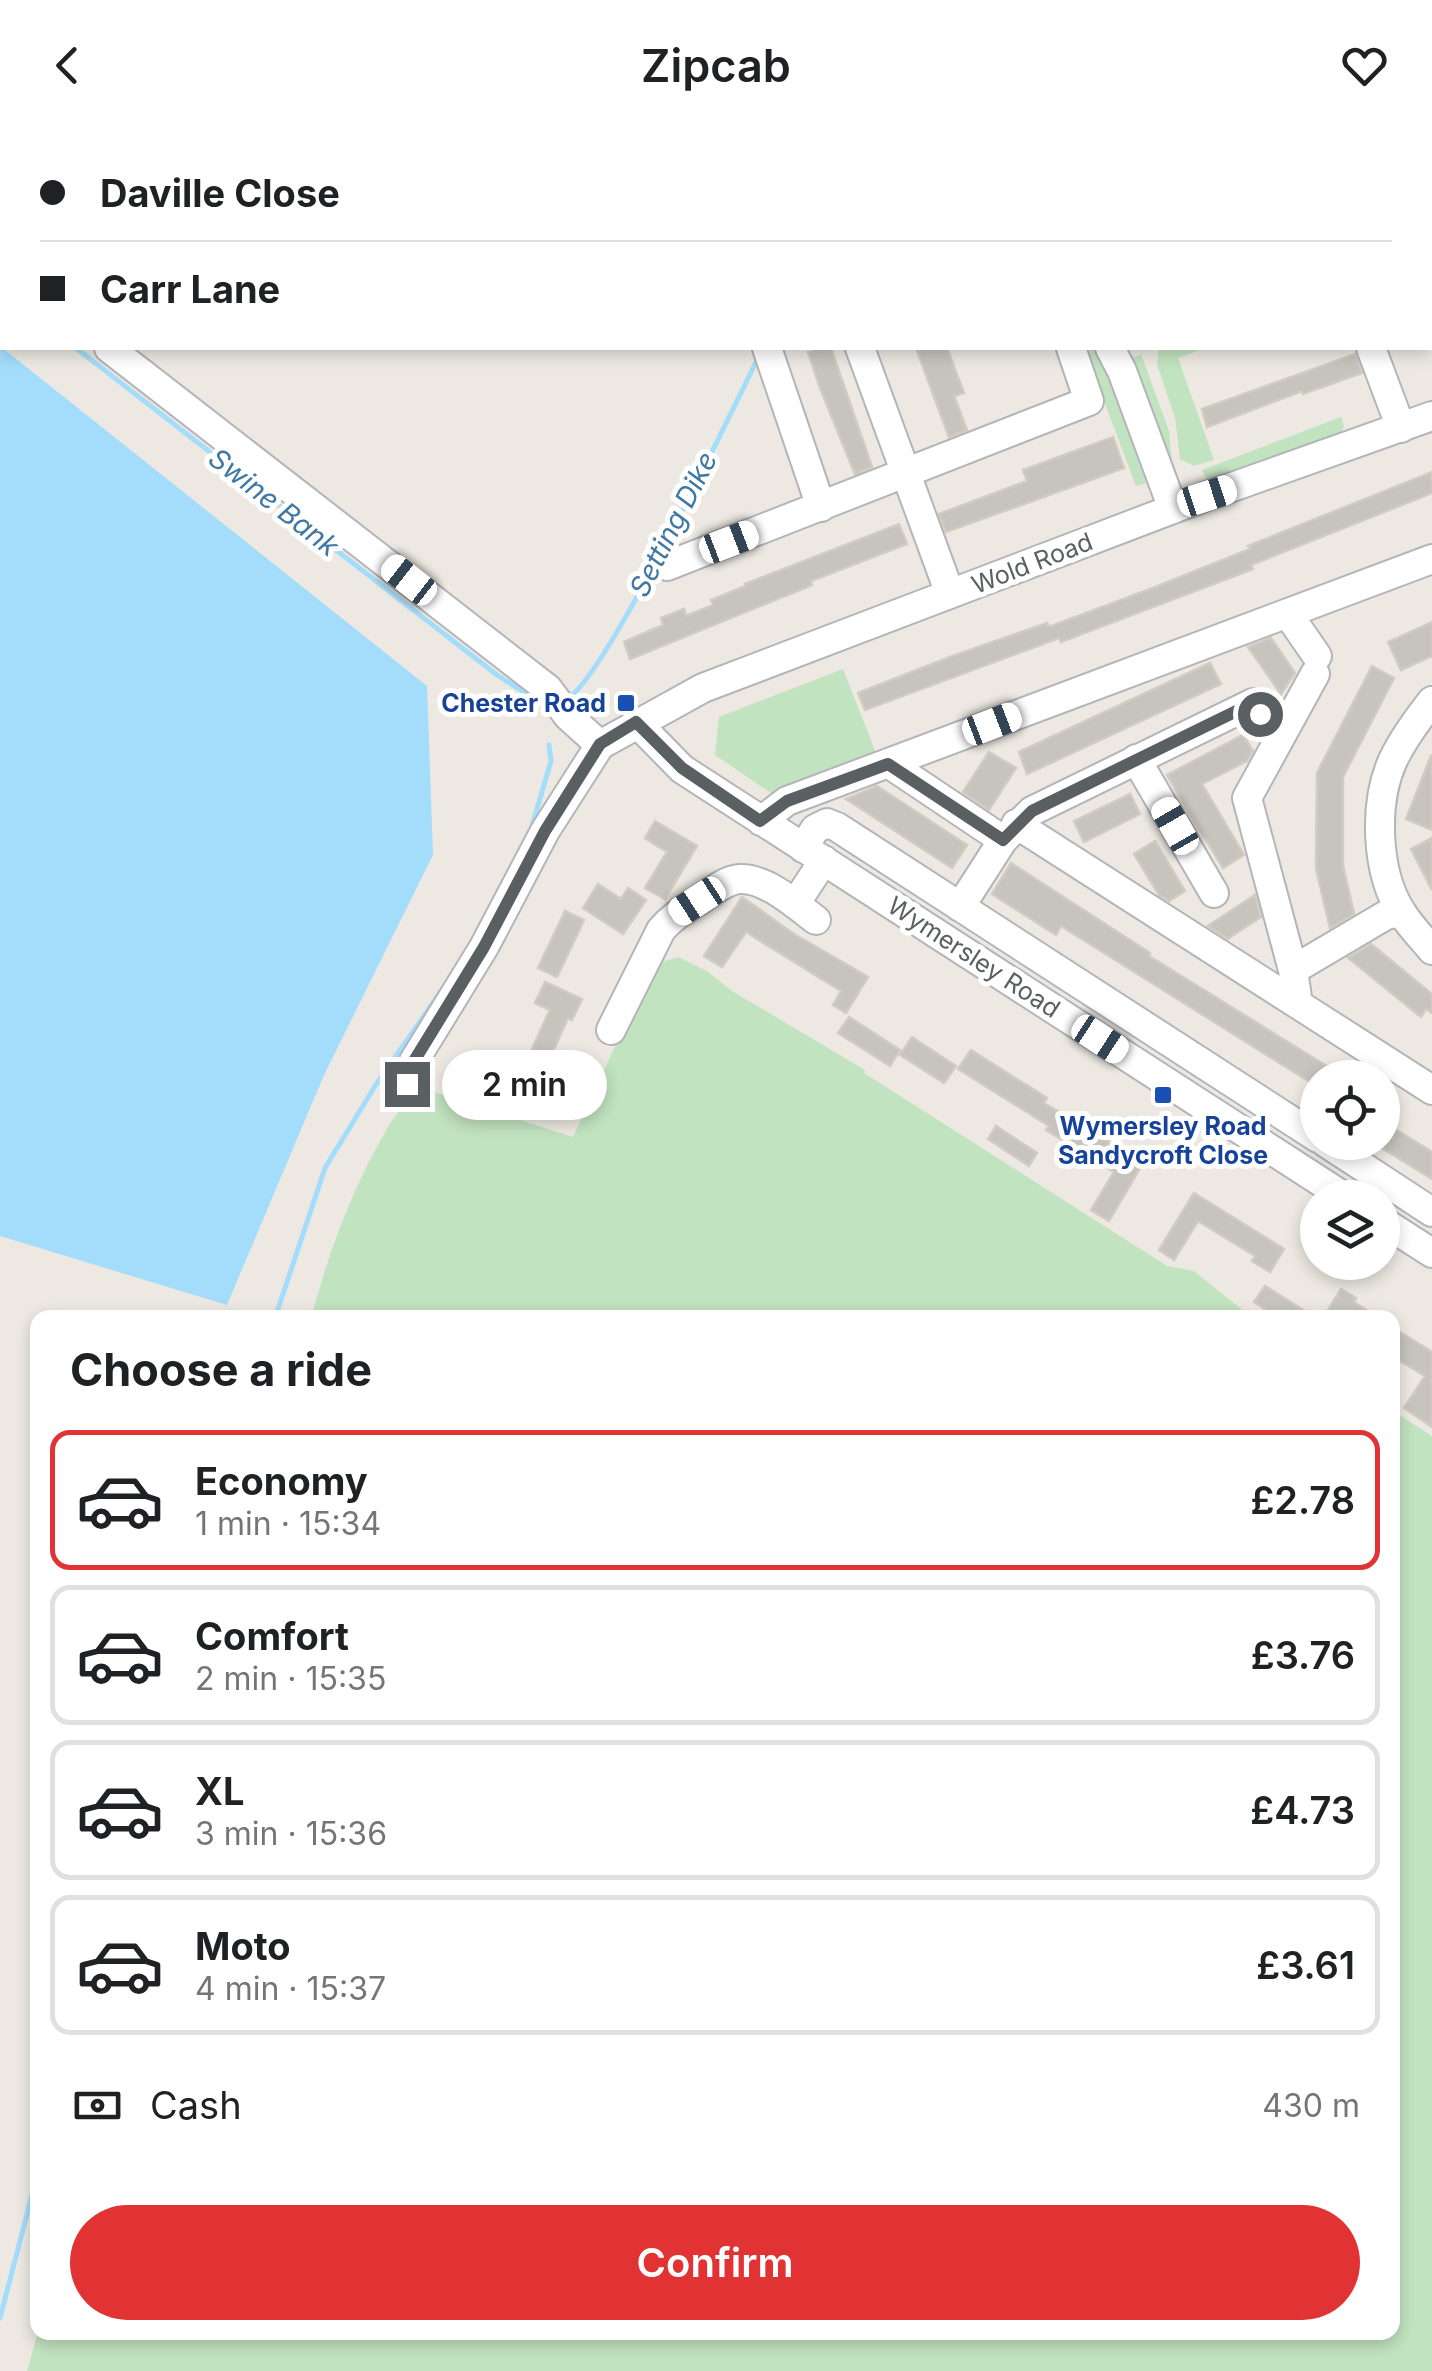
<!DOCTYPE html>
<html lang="en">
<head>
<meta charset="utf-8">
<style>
  body { margin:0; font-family:Inter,sans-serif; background:#f2f2f2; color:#202124; height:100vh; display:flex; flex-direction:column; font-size:38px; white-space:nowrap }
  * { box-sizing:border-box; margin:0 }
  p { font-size:32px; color:#757577 }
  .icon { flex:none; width:55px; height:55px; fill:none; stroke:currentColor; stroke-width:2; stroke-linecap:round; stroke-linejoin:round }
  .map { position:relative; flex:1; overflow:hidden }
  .drawer { position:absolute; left:30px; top:1180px; width:1370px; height:1030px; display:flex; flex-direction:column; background:#fff; border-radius:20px; box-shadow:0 5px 15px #0003 }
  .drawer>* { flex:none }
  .hud { position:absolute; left:0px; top:0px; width:1432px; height:220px; box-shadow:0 5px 15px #0003; display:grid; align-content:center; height:220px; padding:0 40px; background:#fff }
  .controls { position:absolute; left:1300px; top:930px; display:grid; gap:20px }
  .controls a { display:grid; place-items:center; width:100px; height:100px; border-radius:50%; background:#fff; box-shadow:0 5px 15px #0003; font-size:50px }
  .end { position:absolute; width:45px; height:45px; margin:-22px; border:12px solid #5a5f62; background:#fff; box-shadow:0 0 0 5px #fff }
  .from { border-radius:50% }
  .bubble { position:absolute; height:70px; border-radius:35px; background:#fff; box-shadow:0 5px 15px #0003; font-size:32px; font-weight:600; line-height:70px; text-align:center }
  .car { position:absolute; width:30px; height:60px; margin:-30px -15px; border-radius:12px; box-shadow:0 0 8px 2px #0007; background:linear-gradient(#fff 24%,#345 0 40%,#fff 0 76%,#345 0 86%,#fff 0) }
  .hud b { display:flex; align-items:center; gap:35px; height:95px; font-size:38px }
  .hud b+b { border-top:2px solid #e0e0e0 }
  .hud i { width:25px; height:25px; background:#202124 }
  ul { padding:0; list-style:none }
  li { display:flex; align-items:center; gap:30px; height:140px; margin:0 20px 15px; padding:0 20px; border:5px solid #e0e0e0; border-radius:20px }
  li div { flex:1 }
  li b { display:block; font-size:38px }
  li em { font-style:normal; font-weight:600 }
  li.current { border-color:#e13333 }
  li>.icon { width:90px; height:90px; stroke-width:1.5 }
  h2 { padding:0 40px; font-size:45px; line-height:120px }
  .pay { display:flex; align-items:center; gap:25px; height:110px; padding:0 40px; font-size:38px }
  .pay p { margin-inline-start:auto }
  .primary-button { display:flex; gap:20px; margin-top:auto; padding:20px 40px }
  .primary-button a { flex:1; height:115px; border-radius:60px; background:#e13333; color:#fff; font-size:40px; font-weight:600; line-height:115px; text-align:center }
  header { display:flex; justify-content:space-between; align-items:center; height:130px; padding:0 40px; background:#fff; font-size:45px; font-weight:600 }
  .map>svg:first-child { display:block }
  .green { fill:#c2e3bf }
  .water { fill:#a4dcfb }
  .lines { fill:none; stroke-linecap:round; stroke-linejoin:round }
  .stream { stroke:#a4dcfb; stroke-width:5 }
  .building { fill:#c7c4be; stroke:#d1cbc1; stroke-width:2.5 }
  .minor-casing { stroke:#b3b5b9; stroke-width:32 }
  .minor { stroke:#fff; stroke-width:28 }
  .route { stroke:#5a5f62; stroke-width:12 }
  .transit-dot { fill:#1a4fb4; stroke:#fff; stroke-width:4 }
  .labels { text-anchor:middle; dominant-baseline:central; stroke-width:10; stroke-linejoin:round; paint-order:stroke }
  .street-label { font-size:25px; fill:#5a5f62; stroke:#fff }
  .transit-label { font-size:25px; font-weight:bold; fill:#164399; stroke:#fff; text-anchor:end }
  .water-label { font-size:28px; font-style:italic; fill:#3f78a3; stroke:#fff }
</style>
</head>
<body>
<header><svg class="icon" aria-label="back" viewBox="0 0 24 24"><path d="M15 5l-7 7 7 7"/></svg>Zipcab<svg class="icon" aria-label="heart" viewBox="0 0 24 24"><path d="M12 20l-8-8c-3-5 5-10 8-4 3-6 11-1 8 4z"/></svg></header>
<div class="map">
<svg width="1432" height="2241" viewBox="0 0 1432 2241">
  <rect width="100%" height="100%" fill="#ede9e2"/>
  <!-- green -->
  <path class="green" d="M 1084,218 L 1104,218 L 1141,315 L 1134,319 L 1146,353 L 1136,356 Z
    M 1159,218 L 1205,218 L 1178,228 L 1214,330 L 1194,336 L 1180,329 L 1175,288 L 1157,234 Z
    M 1141,224 L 1169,301 L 1173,343 L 1131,229 Z
    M 1341,287 L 1344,296 L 1341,303 L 1208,353 L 1202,340 Z
    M 843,539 L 878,628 L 778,668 L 715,625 L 719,587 Z
    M 678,827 L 707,841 L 732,861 L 865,940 L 864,943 L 1167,1136 L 1194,1141 L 1251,1187 L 311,1188 C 329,1121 354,1053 390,994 C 398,980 409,972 415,956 L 573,1007 L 626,893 L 658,833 Z
    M 1393,1281 L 1432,1306 L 1432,2241 L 27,2241 L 38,2202 L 1392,2202 Z"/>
  <!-- water -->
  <path class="water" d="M 0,216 L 427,556 L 433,725 L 324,945 L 227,1175 L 0,1106 Z"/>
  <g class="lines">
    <!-- stream -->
    <path class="stream" d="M 870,2 L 871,0
      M 0,158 L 2,160
      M 76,218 L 497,545 L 546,576
      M 566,569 C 603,554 732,280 758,228
      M 532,696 L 551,631 L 549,615
      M 275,1188 L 325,1038 L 375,956 L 440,863
      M 0,2188 L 38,2042"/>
  </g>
  <!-- building -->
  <path class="building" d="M 811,218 L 831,218 L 872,337 L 855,344 L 820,258 L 808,222 L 812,221 Z
    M 916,218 L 947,218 L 964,263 L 954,266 L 967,300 L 949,307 Z
    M 1355,224 L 1362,243 L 1303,264 L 1302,261 L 1207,297 L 1202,279 Z
    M 1113,307 L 1124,338 L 946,402 L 939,384 L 1027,351 L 1023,340 Z
    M 1432,342 L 1432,363 L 1251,435 L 1253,439 L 1061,512 L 1059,508 L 865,580 L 858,563 L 950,527 L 1047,493 L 1049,497 L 1153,458 L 1250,419 L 1248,416 Z
    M 899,394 L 907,414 L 811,451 L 812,455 L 630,529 L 624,512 L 663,495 L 661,488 L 684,479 L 686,486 L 713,475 L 711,470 L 746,456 L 745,454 Z
    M 1432,492 L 1432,526 L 1401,540 L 1388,512 Z
    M 1271,508 L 1295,543 L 1281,564 L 1248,517 Z
    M 1210,533 L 1221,554 L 1027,644 L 1019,622 Z
    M 1372,536 L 1394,548 L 1343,647 L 1343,736 L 1354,784 L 1330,798 L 1316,738 L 1317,643 Z
    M 1243,605 L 1253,621 L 1247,631 L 1202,654 L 1244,725 L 1223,738 L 1167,645 Z
    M 989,622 L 1016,638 L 989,680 L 963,662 Z
    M 1431,626 L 1432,627 L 1432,700 L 1406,689 Z
    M 877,656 L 967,715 L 952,738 L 846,669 Z
    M 1130,664 L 1140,684 L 1084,712 L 1074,691 Z
    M 655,691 L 697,716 L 665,769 L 645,758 L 667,722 L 645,708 Z
    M 1432,708 L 1432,760 L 1411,719 Z
    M 1155,711 L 1185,761 L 1169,771 L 1159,765 L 1134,724 Z
    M 1011,733 L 1150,823 L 1149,826 L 1346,948 L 1318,948 L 1318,957 L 1061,796 L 1056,805 L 992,764 Z
    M 598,754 L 621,769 L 628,758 L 646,770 L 623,804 L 583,778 Z
    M 1255,765 L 1261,787 L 1232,806 L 1228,809 L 1208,796 Z
    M 742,767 L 794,804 L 868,847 L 846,883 L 833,875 L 841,861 L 746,802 L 722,837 L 704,826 Z
    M 565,781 L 584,790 L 557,847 L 538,838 Z
    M 1371,814 L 1432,864 L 1432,883 L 1426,879 L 1421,887 L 1348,828 Z
    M 545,852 L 582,869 L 572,890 L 568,888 L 545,939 L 584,958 L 575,977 L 517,951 L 550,880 L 535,873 Z
    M 849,887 L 900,920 L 890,936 L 838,903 Z
    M 912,907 L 956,936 L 944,953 L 900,925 Z
    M 971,920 L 1047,968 L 1044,973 L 1126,1022 L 1127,1019 L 1145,1030 L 1109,1091 L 1091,1080 L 1114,1042 L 1046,1000 L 1049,996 L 958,939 Z
    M 1382,991 L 1432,1022 L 1432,1049 L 1382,1018 Z
    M 996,996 L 1037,1023 L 1029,1036 L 988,1009 Z
    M 1194,1063 L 1284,1119 L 1270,1142 L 1252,1131 L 1255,1126 L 1198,1091 L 1174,1130 L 1159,1120 Z
    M 1265,1156 L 1278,1164 L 1316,1188 L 1278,1188 L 1254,1172 Z
    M 1341,1159 L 1356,1168 L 1354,1172 L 1378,1188 L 1323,1188 Z
    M 1392,1197 L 1432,1222 L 1432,1297 L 1404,1278 L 1425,1246 L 1392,1226 Z"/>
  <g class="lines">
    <defs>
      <path id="minor" d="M 1028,0 L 1029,2
        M 0,133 L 2,135
        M 1430,140 L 1432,139
        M 109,218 L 548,559 L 568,586 L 600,615
        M 767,218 L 821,377
        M 860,218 L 950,464
        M 1110,218 L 1122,241 L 1173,379
        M 1371,218 L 1401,298
        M 667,436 L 1089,271 L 1071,218
        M 1288,484 L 1317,526
        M 1432,571 C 1417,590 1403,609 1393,630 C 1373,674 1376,743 1402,783 C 1410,796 1422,808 1432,820
        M 636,592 L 682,639 L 1346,1068
        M 1136,629 L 1214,763
        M 888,633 L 1003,710
        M 761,691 L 787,671 L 1432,429
        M 1016,694 L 1432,960
        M 803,718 L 815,699 L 827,693 L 837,697 L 1318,1008
        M 795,774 L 824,730
        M 960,777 L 1003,710 L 1032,681 L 1253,573
        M 1293,840 L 1386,785 L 1401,782
        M 1298,874 L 1293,840 L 1247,668 L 1315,544
        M 611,900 L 661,800 C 672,787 684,780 698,771 C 710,763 725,750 740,749 C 766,748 796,775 816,790
        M 407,954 L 414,931 L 484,817 L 545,701 L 600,615 L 703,558 L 1207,366 L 1432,286
        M 1325,1012 L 1432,1082
        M 1382,1091 L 1432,1123"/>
    </defs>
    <!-- minor casing -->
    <use href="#minor" class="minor-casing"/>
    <!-- minor -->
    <use href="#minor" class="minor"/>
  </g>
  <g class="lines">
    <!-- route -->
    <path class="route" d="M 407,954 L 414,931 L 484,817 L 545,701 L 600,614 L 636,592 L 682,638 L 760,691 L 787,671 L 888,634 L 1003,710 L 1032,681 L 1253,573 L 1260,584"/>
  </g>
  <!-- markers -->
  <g class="transit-dot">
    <rect x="616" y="563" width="20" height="20" rx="5"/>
    <rect x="1153" y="955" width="20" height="20" rx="5"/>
  </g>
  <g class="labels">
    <!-- street labels -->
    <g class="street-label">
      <text transform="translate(1032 433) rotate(-21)">Wold Road</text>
      <text transform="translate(974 827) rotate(33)">Wymersley Road</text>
    </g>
    <!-- transit labels -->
    <g class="transit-label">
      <text x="606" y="573">Chester Road</text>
      <text x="1163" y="996" text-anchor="middle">Wymersley Road<tspan x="1163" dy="29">Sandycroft Close</tspan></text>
    </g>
    <!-- water labels -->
    <g class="water-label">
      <text transform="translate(274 372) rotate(38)">Swine Bank</text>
      <text transform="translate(673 394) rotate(-63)">Setting Dike</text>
    </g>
  </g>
</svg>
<div class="controls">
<a><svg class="icon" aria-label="locate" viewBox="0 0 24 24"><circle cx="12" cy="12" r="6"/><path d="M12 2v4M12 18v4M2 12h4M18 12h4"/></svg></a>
<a><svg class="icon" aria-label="layers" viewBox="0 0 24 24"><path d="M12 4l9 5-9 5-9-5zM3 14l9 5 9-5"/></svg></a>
</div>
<i class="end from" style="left:1260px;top:584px"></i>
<i class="end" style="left:407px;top:954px"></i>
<div class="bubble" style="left:442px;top:920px;width:165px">2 min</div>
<i class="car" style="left:1207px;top:366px;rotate:72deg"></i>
<i class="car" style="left:729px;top:412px;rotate:69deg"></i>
<i class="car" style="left:409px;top:450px;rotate:308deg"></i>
<i class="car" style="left:992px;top:594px;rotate:69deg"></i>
<i class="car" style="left:1175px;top:696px;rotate:330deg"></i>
<i class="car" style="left:697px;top:771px;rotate:237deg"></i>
<i class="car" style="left:1100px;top:909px;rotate:123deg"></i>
<div class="hud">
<b><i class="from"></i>Daville Close</b>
<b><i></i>Carr Lane</b>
</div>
<section class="drawer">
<h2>Choose a ride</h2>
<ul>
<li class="current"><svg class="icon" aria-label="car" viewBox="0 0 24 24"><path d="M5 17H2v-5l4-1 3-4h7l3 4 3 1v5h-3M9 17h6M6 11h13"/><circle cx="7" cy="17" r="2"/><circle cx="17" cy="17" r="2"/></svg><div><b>Economy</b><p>1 min · 15:34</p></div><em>£2.78</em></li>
<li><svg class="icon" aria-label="car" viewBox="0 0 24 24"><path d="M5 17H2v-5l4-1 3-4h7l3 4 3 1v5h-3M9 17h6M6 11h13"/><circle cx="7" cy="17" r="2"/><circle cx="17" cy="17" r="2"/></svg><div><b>Comfort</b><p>2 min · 15:35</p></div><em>£3.76</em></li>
<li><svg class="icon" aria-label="car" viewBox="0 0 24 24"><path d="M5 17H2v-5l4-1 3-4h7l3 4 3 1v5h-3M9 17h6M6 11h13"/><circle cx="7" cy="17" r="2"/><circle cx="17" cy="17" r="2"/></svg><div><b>XL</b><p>3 min · 15:36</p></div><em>£4.73</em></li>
<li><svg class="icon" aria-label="car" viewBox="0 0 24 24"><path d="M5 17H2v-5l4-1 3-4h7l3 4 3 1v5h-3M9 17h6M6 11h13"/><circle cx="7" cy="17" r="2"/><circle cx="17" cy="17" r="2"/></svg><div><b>Moto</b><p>4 min · 15:37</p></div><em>£3.61</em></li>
</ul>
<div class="pay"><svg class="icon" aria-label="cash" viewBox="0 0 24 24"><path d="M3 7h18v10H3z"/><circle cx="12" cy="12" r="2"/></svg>Cash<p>430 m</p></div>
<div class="primary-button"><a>Confirm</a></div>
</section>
</div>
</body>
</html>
